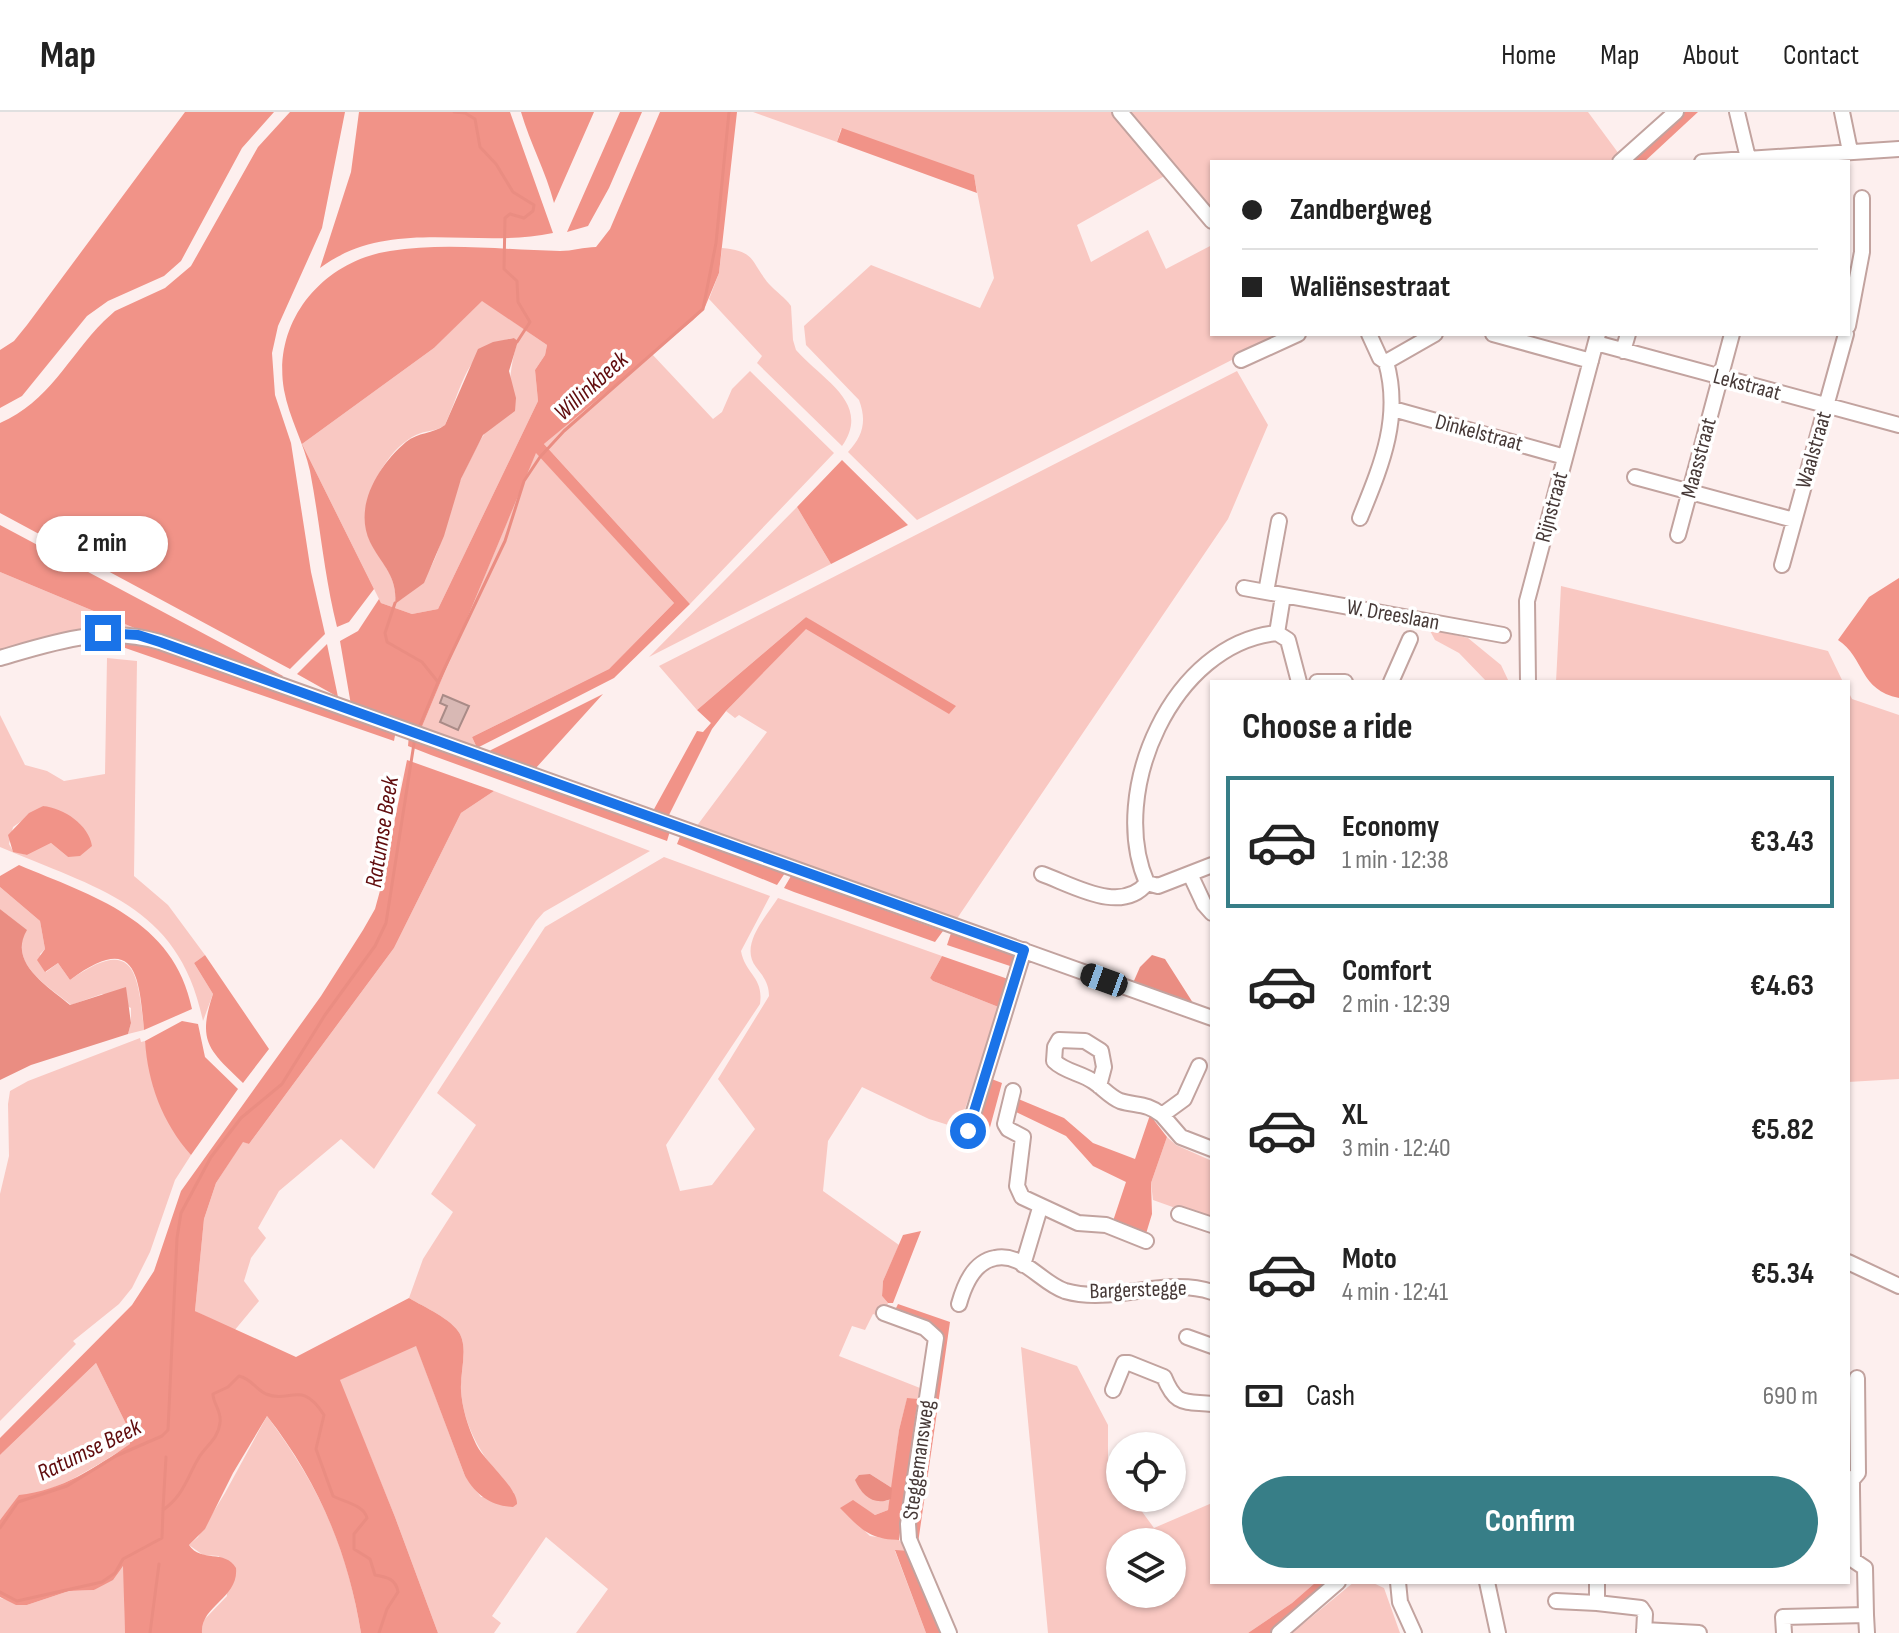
<!DOCTYPE html>
<html lang="en">
<head>
<meta charset="utf-8">
<style>
  body { margin:0; font-family:"Sofia Sans Condensed",sans-serif; background:#f2f2f2; color:#222; height:100vh; display:flex; flex-direction:column; font-size:30px; white-space:nowrap }
  * { box-sizing:border-box; margin:0 }
  p { font-size:26px; color:#767676 }
  .icon { flex:none; width:44px; height:44px; fill:none; stroke:currentColor; stroke-width:2; stroke-linecap:round; stroke-linejoin:round }
  .map { position:relative; flex:1; overflow:hidden }
  .drawer { position:absolute; left:1210px; top:568px; width:640px; height:904px; display:flex; flex-direction:column; background:#fff; border-radius:0px; box-shadow:0 2px 6px #0004 }
  .drawer>* { flex:none }
  .banner { position:absolute; left:1210px; top:48px; width:640px; height:176px; border-radius:0px; box-shadow:0 2px 6px #0004; display:grid; align-content:center; height:176px; padding:0 32px; background:#fff }
  .fabs { position:absolute; left:1106px; top:1320px; display:grid; gap:16px }
  .fabs a { display:grid; place-items:center; width:80px; height:80px; border-radius:50%; background:#fff; box-shadow:0 2px 6px #0004; font-size:40px }
  .end { position:absolute; width:36px; height:36px; margin:-18px; border:10px solid #1a73e8; background:#fff; box-shadow:0 0 0 4px #fff }
  .from { border-radius:50% }
  .bubble { position:absolute; height:56px; border-radius:28px; background:#fff; box-shadow:0 2px 6px #0004; font-size:26px; font-weight:700; line-height:56px; text-align:center }
  .car { position:absolute; width:24px; height:48px; margin:-24px -12px; border-radius:10px; box-shadow:0 0 6px 2px #0007; background:linear-gradient(#222 24%,#8ab4d8 0 40%,#222 0 76%,#8ab4d8 0 86%,#222 0) }
  .banner b { display:flex; align-items:center; gap:28px; height:76px; font-size:30px }
  .banner b+b { border-top:2px solid #e0e0e0 }
  .banner i { width:20px; height:20px; background:#222 }
  ul { padding:0; list-style:none }
  li { display:flex; align-items:center; gap:24px; height:132px; margin:0 16px 12px; padding:0 16px; border:4px solid transparent; border-radius:0px }
  li div { flex:1 }
  li b { display:block; font-size:30px }
  li em { font-style:normal; font-weight:700 }
  li.on { border-color:#377e87 }
  li>.icon { width:72px; height:72px; stroke-width:1.5 }
  h2 { padding:0 32px; font-size:36px; line-height:96px }
  .pay { display:flex; align-items:center; gap:20px; height:88px; padding:0 32px; font-size:30px }
  .pay p { margin-inline-start:auto }
  .cta { display:flex; gap:16px; margin-top:auto; padding:16px 32px }
  .cta a { flex:1; height:92px; border-radius:48px; background:#377e87; color:#fff; font-size:32px; font-weight:700; line-height:92px; text-align:center }
  header { display:flex; align-items:center; gap:48px; box-sizing:border-box; height:112px; padding:0 40px; background:#fff; border-bottom:2px solid #e0e0e0 }
  header strong { font-size:38px }
  nav { display:flex; gap:44px; margin-inline-start:auto; font-size:28px }
  .map>svg:first-child { display:block }
  .green { fill:#f9c8c2; fill-rule:evenodd }
  .forest { fill:#f19388 }
  .water { fill:#ea8d82 }
  .lines { fill:none; stroke-linecap:round; stroke-linejoin:round }
  .stream { stroke:#ea8d82; stroke-width:3 }
  .building { fill:#d8b8b4; stroke:#a98b87; stroke-width:2 }
  .minor-casing { stroke:#c2a39f; stroke-width:18 }
  .minor { stroke:#fff; stroke-width:14 }
  .route { stroke:#1a73e8; stroke-width:10 }
  .labels { text-anchor:middle; dominant-baseline:central; stroke-width:7; stroke-linejoin:round; paint-order:stroke }
  .street-label { font-size:22px; fill:#463937; stroke:#fff }
  .water-label { font-size:24px; font-style:italic; fill:#600c0d; stroke:#fff }
</style>
</head>
<body>
<header>
<strong>Map</strong>
<nav><a>Home</a><a>Map</a><a>About</a><a>Contact</a></nav>
</header>
<div class="map">
<svg width="1899" height="1521" viewBox="0 0 1899 1521">
  <rect width="100%" height="100%" fill="#fdefee"/>
  <!-- green -->
  <path class="green" d="M 753,0 L 1115,0 L 1168,62 L 1077,113 L 1091,150 L 1148,118 L 1166,157 L 1212,133 L 1212,222 L 1283,222 L 917,408 L 848,340 C 863,324 867,309 859,288 L 806,233 L 804,214 L 871,153 L 980,196 L 994,166 L 974,64 L 841,17 L 837,30 Z
    M 1125,0 L 1588,0 L 1619,42 L 1608,50 L 1212,50 L 1212,103 Z
    M 722,136 C 756,139 750,149 769,172 C 776,180 785,185 791,194 L 793,228 L 796,238 C 822,268 872,291 842,334 L 757,251 L 762,244 L 709,187 L 719,161 Z
    M 482,188 L 547,233 L 545,243 L 535,258 L 538,289 L 438,497 L 412,502 L 381,491 L 302,332 L 434,236 ZM 514,226 L 518,229 C 508,256 512,279 502,306 C 499,314 490,314 485,321 C 476,334 469,351 462,365 C 438,412 448,461 395,491 C 398,464 381,451 370,429 C 355,395 384,338 416,323 C 426,318 436,320 445,313 C 464,273 465,235 514,226 Z
    M 651,241 L 713,307 L 722,300 L 732,277 L 750,259 L 834,341 L 690,492 L 544,332 Z
    M 1237,259 L 1268,313 L 1228,407 L 956,808 L 696,715 L 767,620 L 739,603 L 735,606 L 726,599 L 806,516 L 949,601 L 806,505 L 697,598 L 659,554 Z
    M 536,340 L 674,491 L 609,557 L 472,625 L 477,636 L 421,617 Z
    M 797,395 L 831,452 L 649,545 Z
    M 0,460 L 144,520 L 0,542 Z
    M 1561,474 L 1828,539 L 1843,570 L 1556,570 Z
    M 1429,517 L 1468,526 L 1501,553 L 1509,570 L 1487,570 L 1459,541 L 1435,528 Z
    M 107,546 L 137,549 L 134,764 L 168,793 L 205,843 L 194,851 L 213,882 L 203,909 C 179,792 97,777 0,735 L 0,603 L 25,653 L 47,659 L 64,669 L 105,662 ZM 43,694 L 65,702 L 68,745 L 51,731 L 27,743 L 13,739 L 9,732 L 13,715 Z
    M 1848,579 L 1852,587 L 1899,603 L 1899,967 L 1848,970 Z
    M 494,679 L 650,739 L 544,800 L 536,809 L 374,1057 L 341,1027 L 279,1079 L 258,1116 L 266,1126 L 251,1146 L 244,1169 L 259,1189 L 234,1219 L 195,1199 L 204,1107 L 216,1071 L 243,1029 L 249,1032 L 394,836 L 461,701 Z
    M 664,745 L 770,784 L 741,839 C 745,862 764,865 760,892 L 666,1033 L 680,1079 L 712,1073 L 755,1017 L 718,967 L 769,884 C 769,872 764,865 756,855 C 739,833 766,805 778,786 L 942,844 L 930,866 L 933,869 L 1001,896 L 958,1016 L 929,1007 L 862,975 L 828,1029 L 823,1079 L 899,1133 L 883,1169 L 882,1184 L 888,1191 L 882,1205 L 873,1202 L 865,1218 L 852,1214 L 839,1244 L 920,1276 L 918,1287 L 907,1287 L 899,1318 L 892,1376 L 870,1362 L 860,1377 L 868,1384 L 886,1389 L 891,1387 L 888,1398 L 875,1403 L 863,1396 L 841,1396 L 870,1424 L 899,1428 L 909,1439 L 895,1439 L 926,1521 L 576,1521 L 608,1477 L 546,1425 L 492,1504 L 501,1511 L 494,1521 L 438,1521 L 395,1405 L 339,1268 L 416,1233 L 465,1364 L 481,1385 L 514,1381 C 487,1351 464,1321 461,1278 C 460,1261 468,1238 460,1222 C 452,1207 424,1195 409,1186 L 423,1147 L 453,1100 L 431,1082 L 476,1013 L 437,981 L 545,815 Z
    M 0,775 L 40,809 L 45,837 L 40,842 L 46,860 L 58,851 L 70,868 C 135,822 138,861 144,918 L 128,922 L 131,911 L 131,896 L 102,882 L 71,893 C 49,875 8,852 26,818 L 0,797 Z
    M 140,926 L 141,930 L 145,929 L 154,977 L 191,1043 L 175,1068 L 150,1140 L 132,1176 L 119,1192 L 73,1229 L 76,1232 L 0,1309 L 0,1082 L 9,1044 L 8,992 L 10,979 L 28,969 Z
    M 1167,1025 L 1176,1033 L 1212,1049 L 1212,1109 L 1153,1088 L 1151,1071 Z
    M 1021,1235 L 1077,1254 L 1108,1313 L 1108,1353 L 1120,1369 L 1120,1386 L 1132,1386 L 1154,1416 L 1212,1391 L 1212,1470 L 1316,1470 L 1292,1491 L 1248,1521 L 1048,1521 ZM 1120,1430 L 1172,1430 L 1172,1482 L 1120,1482 Z
    M 96,1251 L 127,1314 L 130,1333 C 94,1354 62,1379 19,1384 L 0,1408 L 0,1343 Z
    M 267,1304 C 319,1374 347,1434 361,1521 L 202,1521 L 202,1510 L 227,1484 L 219,1444 L 203,1443 L 189,1433 L 198,1425 L 225,1381 Z
    M 124,1453 L 125,1521 L 0,1521 L 0,1486 L 27,1493 L 69,1479 L 94,1478 Z
    M 1354,1470 L 1371,1470 L 1384,1476 L 1400,1521 L 1292,1521 Z"/>
  <!-- forest -->
  <path class="forest" d="M 185,0 L 274,0 L 242,36 L 181,149 L 164,164 L 108,189 L 87,204 L 22,284 L 0,296 L 0,238 L 14,229 L 27,213 Z
    M 290,0 L 345,0 L 322,116 L 278,214 L 272,241 L 275,283 L 291,331 L 311,460 L 325,522 L 290,557 L 0,401 L 0,311 C 49,290 68,245 104,209 L 115,199 L 165,176 L 191,154 L 258,35 Z
    M 359,0 L 510,0 L 553,121 C 475,138 390,104 320,156 L 351,60 Z
    M 521,0 L 594,0 L 554,91 C 546,60 530,31 521,0 Z
    M 620,0 L 642,0 L 609,76 L 588,114 L 567,120 Z
    M 660,0 L 737,0 L 719,161 L 705,195 L 693,208 L 544,332 L 690,492 L 614,566 L 477,636 L 472,625 L 609,557 L 674,491 L 536,341 L 421,617 L 351,593 L 340,529 L 358,519 L 379,487 L 381,491 L 412,502 L 438,497 L 538,289 L 535,258 L 545,243 L 547,233 L 482,189 L 434,236 L 302,332 L 374,477 L 349,510 L 337,515 C 324,463 320,411 310,359 C 304,331 289,306 284,278 C 272,209 323,149 390,139 C 445,130 504,138 560,139 C 572,139 584,135 596,135 L 610,117 Z
    M 1685,0 L 1698,0 L 1644,50 L 1627,50 Z
    M 842,16 L 974,63 L 977,81 L 837,30 Z
    M 842,348 L 908,413 L 831,452 L 797,395 Z
    M 0,413 L 283,564 L 280,568 L 144,520 L 0,460 Z
    M 1899,466 L 1899,586 C 1859,578 1865,546 1838,528 L 1869,485 Z
    M 806,505 L 956,594 L 949,602 L 806,517 L 726,599 L 712,617 L 668,705 L 653,699 L 697,619 L 703,620 L 711,611 L 697,598 Z
    M 105,529 L 137,529 L 396,618 L 394,629 Z
    M 327,532 L 338,585 L 297,562 Z
    M 603,582 L 535,657 L 489,640 L 491,638 Z
    M 409,623 L 670,719 L 667,729 L 431,643 L 408,634 Z
    M 407,648 L 494,679 L 461,701 L 394,836 L 249,1032 L 243,1030 L 216,1071 L 204,1107 L 195,1199 L 296,1245 L 409,1186 C 424,1195 452,1207 460,1222 C 468,1238 460,1260 461,1278 C 462,1296 468,1315 476,1332 C 484,1349 518,1376 517,1392 L 513,1395 C 491,1394 476,1383 465,1364 L 416,1234 L 340,1268 L 395,1405 L 438,1521 L 361,1521 C 348,1440 318,1369 267,1304 L 233,1361 L 205,1417 L 189,1433 C 201,1451 225,1437 236,1456 C 239,1486 200,1494 202,1521 L 125,1521 L 123,1454 L 113,1468 L 94,1478 L 69,1479 L 27,1493 L 16,1493 L 0,1485 L 0,1408 L 19,1383 C 61,1379 96,1355 130,1332 L 127,1314 L 96,1251 L 0,1343 L 0,1326 L 132,1193 L 154,1159 L 181,1079 L 321,884 L 363,818 L 375,797 L 381,775 Z
    M 43,694 C 64,696 89,713 92,734 L 80,744 L 68,745 L 51,731 L 27,743 L 13,740 L 8,723 L 29,701 Z
    M 681,722 L 785,761 L 777,773 L 677,732 Z
    M 19,753 C 92,784 174,807 192,897 L 144,918 C 139,861 135,820 70,868 L 58,851 L 45,860 L 37,848 L 45,837 L 40,809 L 0,775 L 0,764 Z
    M 791,764 L 943,819 L 935,830 L 794,780 L 784,776 Z
    M 951,821 L 1017,845 L 1013,855 L 947,833 Z
    M 205,843 L 269,937 L 243,971 C 209,938 197,930 213,882 L 194,851 Z
    M 942,844 L 1008,867 L 1001,896 L 933,869 L 930,866 Z
    M 182,909 L 198,912 L 205,945 L 238,977 L 191,1043 C 162,1010 148,972 145,929 Z
    M 989,966 L 1002,971 L 989,1019 L 975,1014 Z
    M 1016,986 L 1064,1006 L 1093,1031 L 1135,1047 L 1150,1003 L 1167,1025 L 1151,1071 L 1152,1102 L 1145,1125 L 1112,1112 L 1126,1070 L 1093,1054 L 1066,1024 L 1012,998 Z
    M 921,1119 L 893,1191 L 888,1191 L 882,1184 L 883,1169 L 903,1123 Z
    M 898,1192 L 950,1210 L 917,1438 L 910,1422 L 936,1226 L 892,1204 Z
    M 907,1286 L 918,1287 L 899,1428 C 868,1427 861,1417 840,1396 L 853,1388 L 875,1403 L 888,1398 L 899,1318 Z
    M 895,1438 L 909,1439 L 943,1521 L 926,1521 Z
    M 1316,1470 L 1327,1470 L 1270,1521 L 1248,1521 L 1292,1491 Z"/>
  <!-- water -->
  <path class="water" d="M 514,226 L 518,229 L 509,259 L 516,286 L 515,299 L 483,323 L 461,367 L 444,424 L 424,471 L 395,492 C 398,464 381,452 370,430 C 353,394 379,353 406,330 C 418,320 433,322 445,313 L 478,237 L 493,230 Z
    M 0,797 L 27,818 C 7,851 49,875 70,893 L 126,875 L 131,911 L 128,922 L 31,953 L 0,968 Z
    M 1152,843 L 1165,847 L 1195,894 L 1133,871 L 1140,855 Z
    M 870,1362 L 892,1376 L 891,1387 C 874,1394 862,1384 855,1368 L 859,1363 Z"/>
  <g class="lines">
    <!-- stream -->
    <path class="stream" d="M 454,0 L 465,1 L 475,7 L 480,35 L 496,52 L 513,80 L 534,93 L 533,99 L 524,106 L 510,102 L 505,106 L 504,157 L 517,169 L 518,190 L 530,210 L 517,230
      M 395,491 L 385,521 L 387,530 L 422,550 L 438,570 L 418,618
      M 438,570 L 505,429 L 524,369 L 540,345 L 564,319 L 703,197 L 716,131 L 729,0
      M 163,1397 L 166,1345
      M 0,1416 L 18,1390 L 67,1374 L 116,1344 L 162,1324 L 168,1318 L 177,1126 L 181,1101 L 211,1045 L 241,1006 L 282,972 L 325,903 L 375,834 L 386,811 L 415,625
      M 0,1480 L 17,1489 L 102,1470 L 115,1461 L 123,1447 L 162,1426 L 163,1398 C 183,1384 186,1368 198,1347 C 205,1334 218,1328 220,1311 C 222,1299 213,1292 213,1282 L 228,1275 L 239,1264 C 252,1267 255,1277 266,1282 C 291,1292 301,1267 324,1303 L 316,1337 L 333,1384 C 344,1390 364,1393 367,1406 L 354,1422 L 354,1437 L 370,1447 L 375,1463 C 387,1465 396,1467 398,1480 L 387,1497 L 379,1521
      M 150,1521 L 159,1452"/>
  </g>
  <!-- building -->
  <path class="building" d="M 443,583 L 469,594 L 458,618 L 440,610 L 447,594 L 440,591 Z"/>
  <g class="lines">
    <defs>
      <path id="minor" d="M 1120,0 L 1212,109
        M 1737,0 L 1748,46
        M 1842,0 L 1850,39
        M 1620,50 L 1676,0
        M 1702,50 L 1899,37
        M 1848,214 L 1862,140 L 1862,86
        M 1493,222 L 1591,249
        M 1596,231 L 1899,313
        M 1623,239 L 1628,222
        M 1241,248 L 1298,222
        M 1386,250 L 1435,222
        M 1393,297 L 1565,345
        M 1635,365 L 1794,408
        M 1360,406 C 1381,354 1402,306 1386,250 L 1380,246 L 1369,222
        M 1678,423 L 1732,222
        M 1782,453 L 1846,222
        M 1244,476 L 1503,523
        M 1266,480 L 1279,409
        M 1277,521 L 1288,528 L 1299,570
        M 0,546 C 55,530 103,513 160,530 L 1212,906
        M 1317,570 L 1345,570
        M 1391,570 L 1410,527
        M 1528,570 L 1527,489 L 1598,222
        M 1212,753 L 1158,774 L 1147,771 C 1107,680 1173,531 1277,521 L 1283,484
        M 1042,762 C 1073,773 1121,803 1147,771
        M 1190,762 L 1204,792 L 1212,801
        M 1199,954 L 1184,987 L 1162,1003 L 1181,1025 L 1212,1037
        M 1099,974 L 1104,955 L 1101,939 L 1085,929 L 1059,928 L 1055,935 L 1054,949 C 1065,960 1082,961 1094,970 C 1103,976 1110,985 1120,989 C 1137,994 1147,991 1162,1003
        M 1013,979 L 1005,1012 L 1008,1017 L 1023,1025 L 1017,1074 L 1022,1085 L 1078,1111 L 1106,1113 L 1146,1129
        M 968,1019 L 1024,838
        M 1179,1102 L 1212,1113
        M 1848,1150 L 1899,1174
        M 1023,1153 L 1040,1096
        M 959,1192 C 964,1174 973,1150 995,1146 C 1022,1140 1041,1171 1065,1179 C 1114,1193 1164,1164 1212,1180
        M 884,1201 L 925,1216 L 936,1226 L 908,1412 L 909,1427 L 949,1521
        M 1187,1225 L 1212,1234
        M 1113,1278 L 1124,1251 L 1129,1251 L 1164,1265 C 1176,1294 1183,1289 1212,1292
        M 1852,1378 L 1852,1368 L 1858,1361 L 1857,1266
        M 1398,1470 L 1400,1490 L 1414,1521
        M 1487,1470 L 1498,1521
        M 1597,1470 L 1597,1491 L 1641,1496 L 1645,1502 L 1644,1521
        M 1556,1489 L 1597,1491
        M 1866,1503 L 1867,1521
        M 1644,1518 L 1699,1521
        M 1279,1521 L 1338,1470
        M 1784,1521 L 1783,1505 L 1866,1503 L 1865,1456 L 1853,1448 L 1852,1378 L 1848,1378"/>
    </defs>
    <!-- minor casing -->
    <use href="#minor" class="minor-casing"/>
    <!-- minor -->
    <use href="#minor" class="minor"/>
  </g>
  <g class="lines">
    <!-- route -->
    <path class="route" d="M 103,521 L 138,523 L 160,530 L 1024,838 L 968,1019"/>
  </g>
  <g class="labels">
    <!-- street labels -->
    <g class="street-label">
      <text transform="translate(1747 273) rotate(15)">Lekstraat</text>
      <text transform="translate(1479 321) rotate(15)">Dinkelstraat</text>
      <text transform="translate(1814 338) rotate(-74)">Waalstraat</text>
      <text transform="translate(1699 346) rotate(-75)">Maasstraat</text>
      <text transform="translate(1552 395) rotate(-75)">Rijnstraat</text>
      <text transform="translate(1393 503) rotate(10)">W. Dreeslaan</text>
      <text transform="translate(1138 1178) rotate(-2)">Bargerstegge</text>
      <text transform="translate(919 1348) rotate(-82)">Steggemansweg</text>
    </g>
    <!-- water labels -->
    <g class="water-label">
      <text transform="translate(591 274) rotate(-42)">Willinkbeek</text>
      <text transform="translate(382 720) rotate(-81)">Ratumse Beek</text>
      <text transform="translate(89 1338) rotate(-26)">Ratumse Beek</text>
    </g>
  </g>
</svg>
<div class="fabs">
<a><svg class="icon" aria-label="locate" viewBox="0 0 24 24"><circle cx="12" cy="12" r="6"/><path d="M12 2v4M12 18v4M2 12h4M18 12h4"/></svg></a>
<a><svg class="icon" aria-label="layers" viewBox="0 0 24 24"><path d="M12 4l9 5-9 5-9-5zM3 14l9 5 9-5"/></svg></a>
</div>
<i class="end from" style="left:968px;top:1019px"></i>
<i class="end" style="left:103px;top:521px"></i>
<div class="bubble" style="left:36px;top:404px;width:132px">2 min</div>
<i class="car" style="left:1104px;top:868px;rotate:290deg"></i>
<div class="banner">
<b><i class="from"></i>Zandbergweg</b>
<b><i></i>Waliënsestraat</b>
</div>
<section class="drawer">
<h2>Choose a ride</h2>
<ul>
<li class="on"><svg class="icon" aria-label="car" viewBox="0 0 24 24"><path d="M5 17H2v-5l4-1 3-4h7l3 4 3 1v5h-3M9 17h6M6 11h13"/><circle cx="7" cy="17" r="2"/><circle cx="17" cy="17" r="2"/></svg><div><b>Economy</b><p>1 min · 12:38</p></div><em>€3.43</em></li>
<li><svg class="icon" aria-label="car" viewBox="0 0 24 24"><path d="M5 17H2v-5l4-1 3-4h7l3 4 3 1v5h-3M9 17h6M6 11h13"/><circle cx="7" cy="17" r="2"/><circle cx="17" cy="17" r="2"/></svg><div><b>Comfort</b><p>2 min · 12:39</p></div><em>€4.63</em></li>
<li><svg class="icon" aria-label="car" viewBox="0 0 24 24"><path d="M5 17H2v-5l4-1 3-4h7l3 4 3 1v5h-3M9 17h6M6 11h13"/><circle cx="7" cy="17" r="2"/><circle cx="17" cy="17" r="2"/></svg><div><b>XL</b><p>3 min · 12:40</p></div><em>€5.82</em></li>
<li><svg class="icon" aria-label="car" viewBox="0 0 24 24"><path d="M5 17H2v-5l4-1 3-4h7l3 4 3 1v5h-3M9 17h6M6 11h13"/><circle cx="7" cy="17" r="2"/><circle cx="17" cy="17" r="2"/></svg><div><b>Moto</b><p>4 min · 12:41</p></div><em>€5.34</em></li>
</ul>
<div class="pay"><svg class="icon" aria-label="cash" viewBox="0 0 24 24"><path d="M3 7h18v10H3z"/><circle cx="12" cy="12" r="2"/></svg>Cash<p>690 m</p></div>
<div class="cta"><a>Confirm</a></div>
</section>
</div>
</body>
</html>
